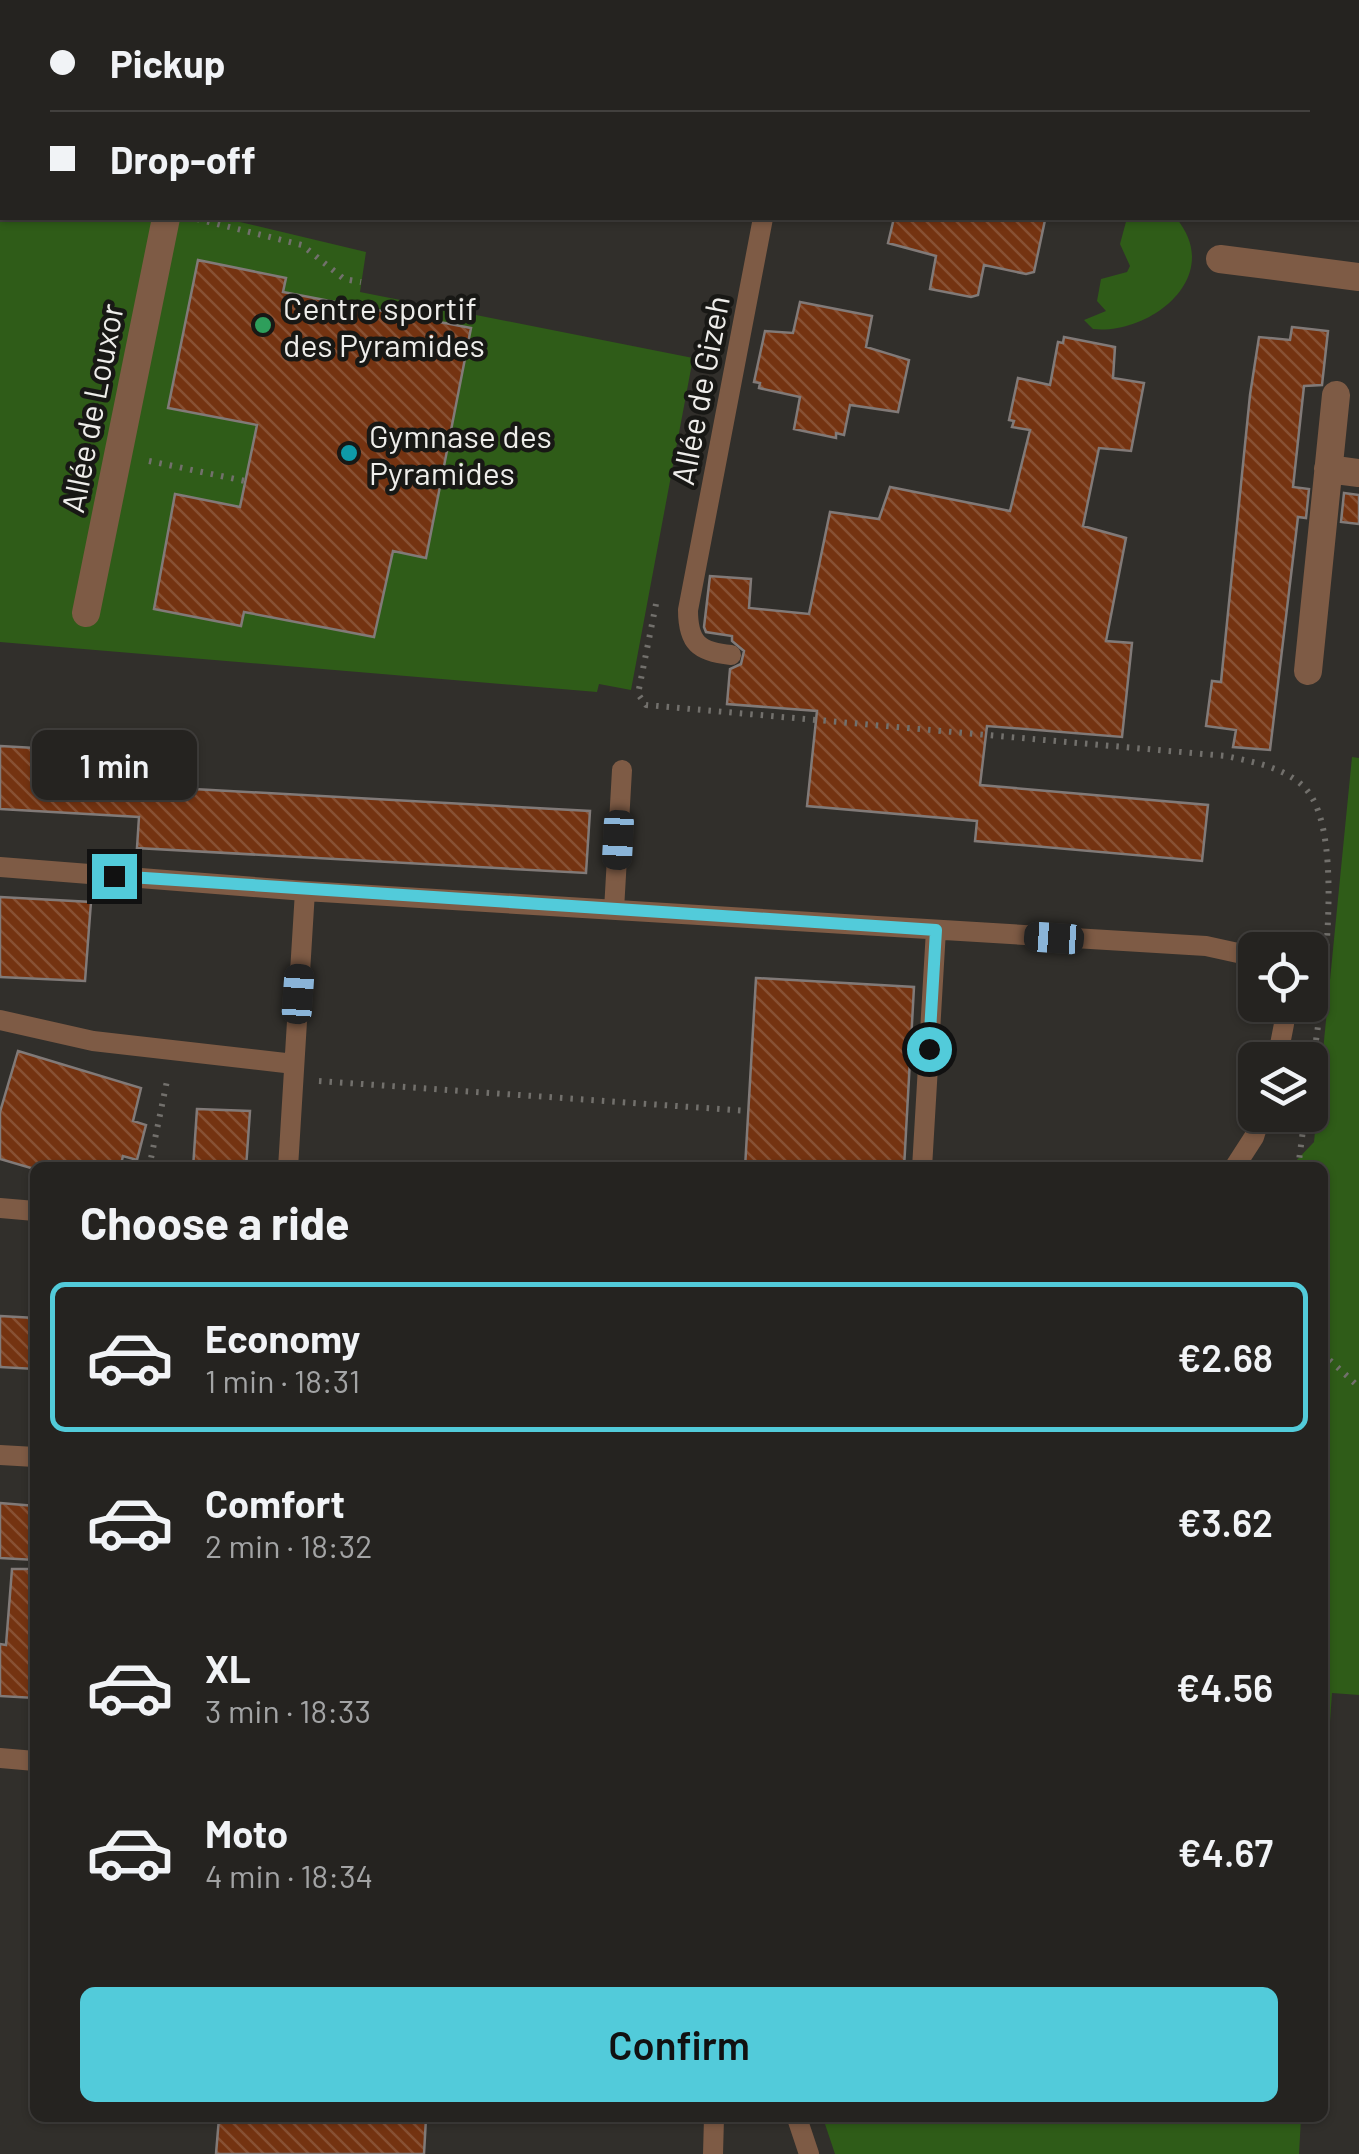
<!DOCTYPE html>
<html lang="en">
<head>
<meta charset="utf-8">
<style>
  body { margin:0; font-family:Barlow,sans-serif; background:#312f2d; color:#f1f3f6; height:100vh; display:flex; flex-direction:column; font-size:38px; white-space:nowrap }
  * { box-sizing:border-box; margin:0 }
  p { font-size:32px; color:#a3a4a5 }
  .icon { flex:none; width:55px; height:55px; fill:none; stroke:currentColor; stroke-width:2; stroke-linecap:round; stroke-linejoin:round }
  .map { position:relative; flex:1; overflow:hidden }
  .details { position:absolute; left:30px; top:1162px; width:1298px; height:960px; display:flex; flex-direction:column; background:#252320; border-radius:15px; box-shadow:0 2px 8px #0004,0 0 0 2px #42403e }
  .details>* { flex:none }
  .hud { position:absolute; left:0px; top:0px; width:1360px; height:220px; box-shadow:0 2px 8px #0004,0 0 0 2px #42403e; display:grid; align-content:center; height:220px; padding:0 50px; background:#252320 }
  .tools { position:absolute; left:1238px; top:932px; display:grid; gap:20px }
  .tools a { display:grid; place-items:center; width:90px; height:90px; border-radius:15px; background:#252320; box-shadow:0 2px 8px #0004,0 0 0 2px #42403e; font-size:50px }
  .end { position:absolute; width:45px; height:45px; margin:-22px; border:12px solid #52cbda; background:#111; box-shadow:0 0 0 5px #111 }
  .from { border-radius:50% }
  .bubble { position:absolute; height:70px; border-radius:15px; background:#252320; box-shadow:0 2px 8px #0004,0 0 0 2px #42403e; font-size:32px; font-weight:600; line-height:70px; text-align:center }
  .car { position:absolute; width:30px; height:60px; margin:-30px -15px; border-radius:12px; box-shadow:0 0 8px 2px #0007; background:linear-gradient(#222 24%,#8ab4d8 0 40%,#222 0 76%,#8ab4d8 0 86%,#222 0) }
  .hud b { display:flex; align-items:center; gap:35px; height:95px; font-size:38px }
  .hud b+b { border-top:2px solid #42403e }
  .hud i { width:25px; height:25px; background:#f1f3f6 }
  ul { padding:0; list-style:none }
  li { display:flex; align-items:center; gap:30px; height:150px; margin:0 20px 15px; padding:0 30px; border:5px solid transparent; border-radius:15px }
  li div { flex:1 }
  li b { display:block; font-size:38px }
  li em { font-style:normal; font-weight:600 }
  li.selected { border-color:#52cbda }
  li>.icon { width:90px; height:90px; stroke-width:1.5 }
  h2 { padding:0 50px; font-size:45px; line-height:120px }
  .primary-button { display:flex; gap:20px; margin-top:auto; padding:20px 50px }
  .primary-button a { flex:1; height:115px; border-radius:15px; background:#52cbda; color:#111; font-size:40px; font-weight:600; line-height:115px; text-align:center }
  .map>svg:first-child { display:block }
  .green { fill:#2f5c18 }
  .building { fill:url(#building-back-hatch); stroke:#817a78; stroke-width:2.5 }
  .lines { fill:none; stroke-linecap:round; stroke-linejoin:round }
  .path { stroke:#72706c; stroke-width:6; stroke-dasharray:2.5 8; stroke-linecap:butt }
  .service { stroke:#7e5b45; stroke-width:20 }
  .minor { stroke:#7e5b45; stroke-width:28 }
  .route { stroke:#52cbda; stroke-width:12 }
  .leisure-dot { fill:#2e9e5b; stroke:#181815; stroke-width:4 }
  .culture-dot { fill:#0f9aa8; stroke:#181815; stroke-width:4 }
  .labels { text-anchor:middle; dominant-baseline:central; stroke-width:9; stroke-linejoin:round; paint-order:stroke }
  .poi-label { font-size:32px; fill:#eeedea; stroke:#181815; text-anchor:start }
  .street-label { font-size:32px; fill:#eeedea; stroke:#181815 }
</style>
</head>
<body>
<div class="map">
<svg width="1359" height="2154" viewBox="0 0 1359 2154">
  <defs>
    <pattern id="building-back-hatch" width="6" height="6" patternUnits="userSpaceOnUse" patternTransform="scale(2.5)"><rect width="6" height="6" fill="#743311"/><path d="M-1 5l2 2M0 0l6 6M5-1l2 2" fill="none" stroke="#885134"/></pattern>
  </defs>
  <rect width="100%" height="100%" fill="#312f2b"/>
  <!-- green -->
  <path class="green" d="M 0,0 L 315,0 L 2,2 L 2,218 L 223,218 L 366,252 L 360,292 L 693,358 L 631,690 L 599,684 L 597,692 L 0,642 Z
    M 1127,218 L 1176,218 C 1225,276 1151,335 1093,329 L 1084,320 L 1106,311 L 1097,301 L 1101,279 L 1127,272 L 1130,266 L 1120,244 Z
    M 1352,757 L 1359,758 L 1359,1695 L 1332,1693 L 1323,1824 L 1322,1168 L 1290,1167 L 1314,1142 Z
    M 823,2118 L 1301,2118 L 1299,2154 L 835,2154 Z"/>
  <!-- building -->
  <path class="building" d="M 894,218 L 1028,218 L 1045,220 L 1034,272 L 1026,274 L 984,265 L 978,295 L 971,297 L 930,289 L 936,256 L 888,243 Z
    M 198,260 L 286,278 L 283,292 L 471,328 L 426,558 L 393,551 L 374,637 L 244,612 L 241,626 L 154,609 L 175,494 L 240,507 L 257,425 L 168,408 Z
    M 800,302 L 872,316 L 866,347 L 909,360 L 898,412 L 850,405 L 844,435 L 836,433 L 836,438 L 794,429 L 800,397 L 759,388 L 760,383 L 754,382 L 765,331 L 793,333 Z
    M 1292,327 L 1328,331 L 1322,385 L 1304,386 L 1293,487 L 1309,489 L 1306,518 L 1298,517 L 1270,750 L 1233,747 L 1236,730 L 1206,726 L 1212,681 L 1221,682 L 1250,395 L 1259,337 L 1290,340 Z
    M 1064,337 L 1115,347 L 1113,378 L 1144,383 L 1131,451 L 1099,448 L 1083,526 L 1126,538 L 1106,641 L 1132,643 L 1122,737 L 987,726 L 980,785 L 1208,805 L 1202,861 L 975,841 L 977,821 L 807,806 L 817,711 L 727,704 L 730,669 L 741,664 L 744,651 L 732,641 L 732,636 L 706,632 L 704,627 L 710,576 L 751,579 L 749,608 L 809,614 L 830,512 L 879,519 L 890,487 L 1010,511 L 1030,430 L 1012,427 L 1014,421 L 1009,420 L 1018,378 L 1050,385 L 1058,342 L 1063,343 Z
    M 1344,493 L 1359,495 L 1359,524 L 1341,522 Z
    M 0,746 L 160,755 L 158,787 L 590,811 L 586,873 L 137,848 L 139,817 L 0,809 Z
    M 0,897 L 91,902 L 85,981 L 0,977 Z
    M 756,978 L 914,987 L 904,1168 L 745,1168 Z
    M 18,1051 L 141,1088 L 133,1121 L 146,1125 L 137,1160 L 123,1156 L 120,1168 L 31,1168 L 0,1159 L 0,1112 Z
    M 197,1109 L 250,1111 L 246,1168 L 193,1168 Z
    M 0,1316 L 35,1318 L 35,1369 L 0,1367 Z
    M 0,1503 L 35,1506 L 35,1560 L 0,1558 Z
    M 12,1569 L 35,1569 L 35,1698 L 0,1696 L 0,1644 L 6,1645 Z
    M 219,2118 L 426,2118 L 424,2154 L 216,2154 Z"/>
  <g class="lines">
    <!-- path -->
    <path class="path" d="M 197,219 L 302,245 L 344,279 L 361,282
      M 149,461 L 245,481
      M 656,604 L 638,694 L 646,705 L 1226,756 C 1253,762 1284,767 1304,787 C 1350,832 1319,1019 1310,1082
      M 319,1081 L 748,1111
      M 149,1168 L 168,1076
      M 1298,1168 L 1305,1115
      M 1322,1353 L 1359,1387"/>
    <!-- service -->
    <path class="service" d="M 838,0 L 851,2
      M 806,2 L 807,0
      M 731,655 C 699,652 688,643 688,610 L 763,218
      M 0,867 L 305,891 L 1206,946 L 1247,955 L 1255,962
      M 614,910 L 622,770
      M 0,1020 L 93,1041 L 294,1064
      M 1277,1060 L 1284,1024 L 1281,1005
      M 288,1168 L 305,891
      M 922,1168 L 936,930
      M 1234,1168 L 1254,1137 L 1261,1115
      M 0,1208 L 35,1211
      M 0,1455 L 35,1457
      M 0,1758 L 35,1761
      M 797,2118 L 809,2154
      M 713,2154 L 714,2118"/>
    <!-- minor -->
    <path class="minor" d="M 209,2 L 209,0
      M 1220,259 L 1359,277
      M 1328,469 L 1359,473
      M 86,613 L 166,218
      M 1308,671 L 1336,395"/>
  </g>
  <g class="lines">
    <!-- route -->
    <path class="route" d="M 114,876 L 936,930 L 929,1049"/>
  </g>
  <!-- markers -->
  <circle class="leisure-dot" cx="263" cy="325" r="10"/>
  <circle class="culture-dot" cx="349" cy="453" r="10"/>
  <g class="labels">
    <!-- poi labels -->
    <g class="poi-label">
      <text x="283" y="307">Centre sportif<tspan x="283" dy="37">des Pyramides</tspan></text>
      <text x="369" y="435">Gymnase des<tspan x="369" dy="37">Pyramides</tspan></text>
    </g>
    <!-- street labels -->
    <g class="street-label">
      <text transform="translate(699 390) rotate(-79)">Allée de Gizeh</text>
      <text transform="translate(91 408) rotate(-79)">Allée de Louxor</text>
    </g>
  </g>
</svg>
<div class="tools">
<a><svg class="icon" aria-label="locate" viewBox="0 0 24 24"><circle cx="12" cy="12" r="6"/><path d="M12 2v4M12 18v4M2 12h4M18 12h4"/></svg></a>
<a><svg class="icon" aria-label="layers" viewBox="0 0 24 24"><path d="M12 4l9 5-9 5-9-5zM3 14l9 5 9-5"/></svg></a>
</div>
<i class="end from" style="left:929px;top:1049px"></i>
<i class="end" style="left:114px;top:876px"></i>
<div class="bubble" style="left:32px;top:730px;width:165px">1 min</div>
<i class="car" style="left:618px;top:840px;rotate:183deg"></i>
<i class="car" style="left:1054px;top:938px;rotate:274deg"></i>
<i class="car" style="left:298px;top:994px;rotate:4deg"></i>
<div class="hud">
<b><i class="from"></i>Pickup</b>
<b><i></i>Drop-off</b>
</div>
<section class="details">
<h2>Choose a ride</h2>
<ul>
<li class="selected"><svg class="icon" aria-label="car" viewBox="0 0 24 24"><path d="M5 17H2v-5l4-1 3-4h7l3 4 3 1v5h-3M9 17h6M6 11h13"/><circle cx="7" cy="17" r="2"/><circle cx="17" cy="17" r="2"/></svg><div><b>Economy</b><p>1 min · 18:31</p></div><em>€2.68</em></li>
<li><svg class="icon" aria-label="car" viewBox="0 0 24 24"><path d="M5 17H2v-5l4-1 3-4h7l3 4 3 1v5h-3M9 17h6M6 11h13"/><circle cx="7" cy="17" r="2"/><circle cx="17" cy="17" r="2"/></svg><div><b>Comfort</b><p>2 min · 18:32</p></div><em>€3.62</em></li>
<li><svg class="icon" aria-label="car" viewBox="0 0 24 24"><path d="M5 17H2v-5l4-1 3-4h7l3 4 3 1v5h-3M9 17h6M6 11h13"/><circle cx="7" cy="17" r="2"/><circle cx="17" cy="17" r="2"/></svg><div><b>XL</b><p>3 min · 18:33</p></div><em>€4.56</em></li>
<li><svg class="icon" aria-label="car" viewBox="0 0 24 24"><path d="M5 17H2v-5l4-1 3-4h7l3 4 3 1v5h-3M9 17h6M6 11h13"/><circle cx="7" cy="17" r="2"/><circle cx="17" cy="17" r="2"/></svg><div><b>Moto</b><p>4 min · 18:34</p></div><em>€4.67</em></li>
</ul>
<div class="primary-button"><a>Confirm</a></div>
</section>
</div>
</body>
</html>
